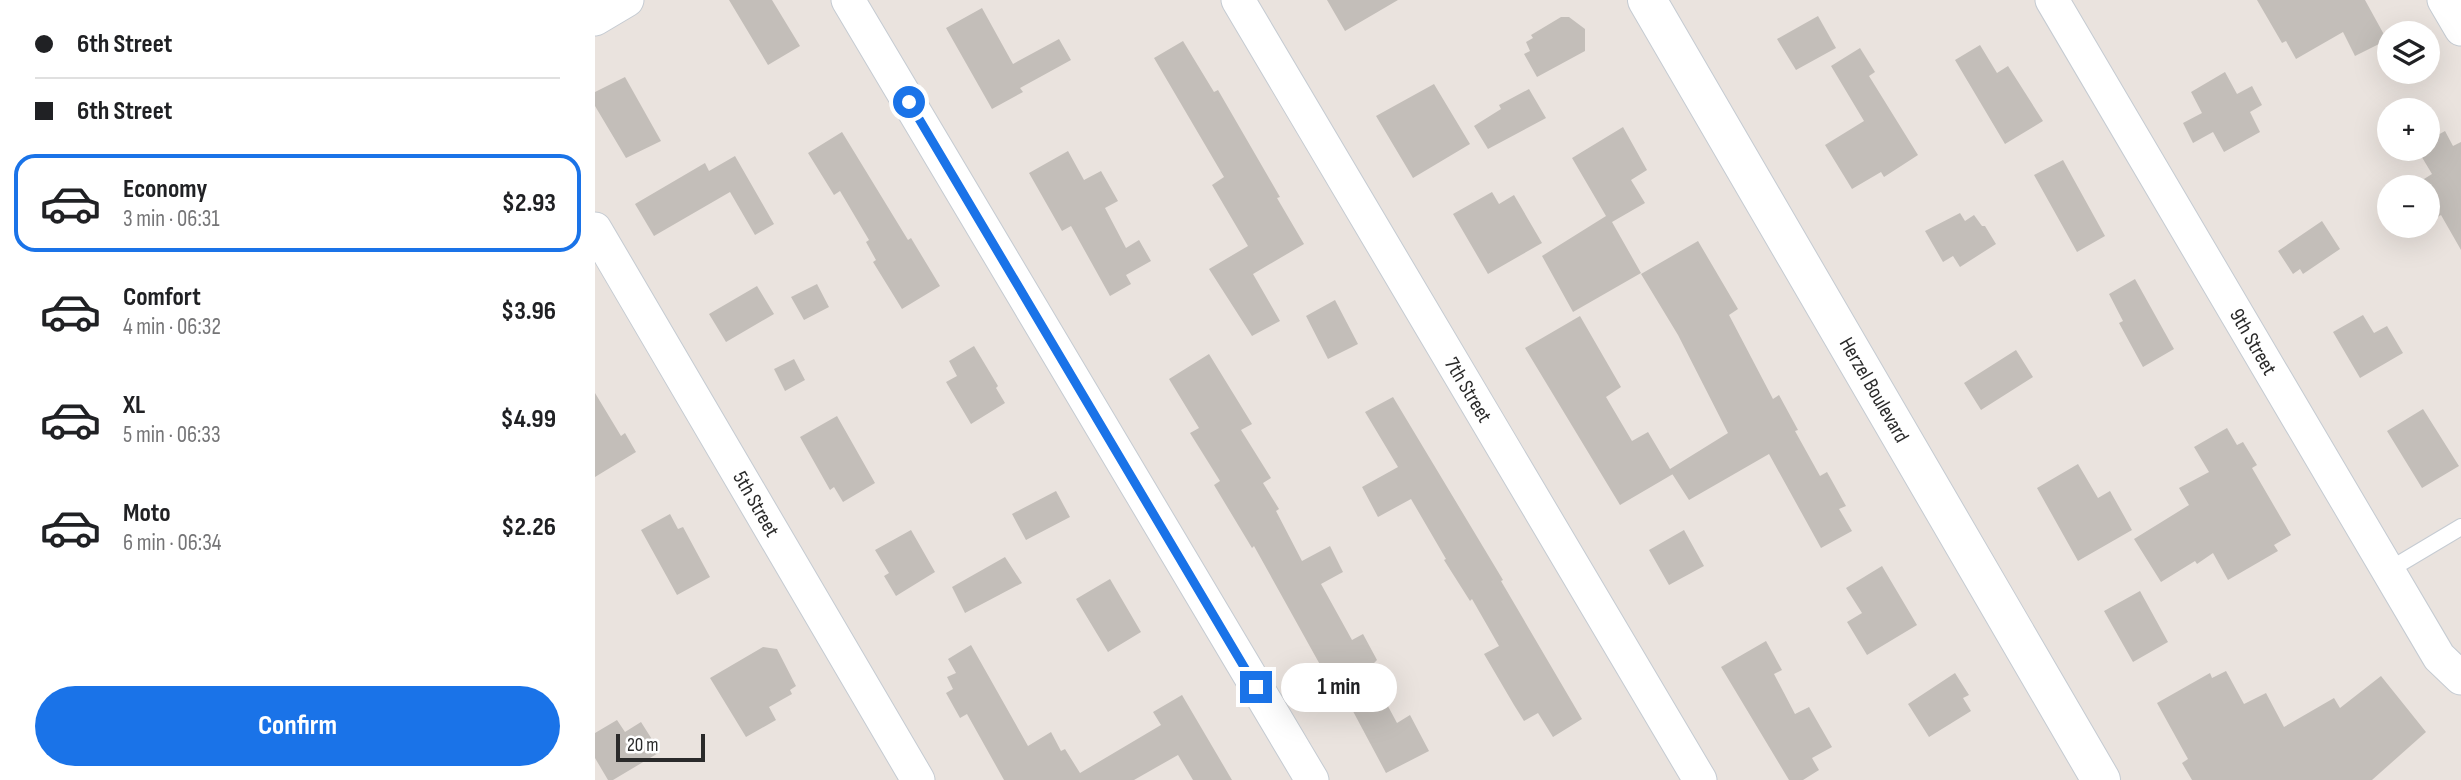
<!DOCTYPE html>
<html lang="en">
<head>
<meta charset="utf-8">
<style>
  body { margin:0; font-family:"Sofia Sans Condensed",sans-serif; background:#f2f2f2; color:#202124; height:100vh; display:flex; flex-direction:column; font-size:26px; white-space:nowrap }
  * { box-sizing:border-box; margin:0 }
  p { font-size:23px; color:#757577 }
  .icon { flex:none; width:38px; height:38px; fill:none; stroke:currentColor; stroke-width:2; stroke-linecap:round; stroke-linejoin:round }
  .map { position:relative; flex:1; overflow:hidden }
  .sheet { display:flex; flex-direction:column; background:#fff; width:595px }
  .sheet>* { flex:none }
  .guide { display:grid; align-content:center; height:154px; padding:0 35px; background:#fff }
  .fabs { position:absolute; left:1782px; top:21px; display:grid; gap:14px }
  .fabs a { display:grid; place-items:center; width:63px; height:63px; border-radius:50%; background:#fff; box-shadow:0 7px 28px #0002; font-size:35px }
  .scale { position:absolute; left:21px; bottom:18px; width:89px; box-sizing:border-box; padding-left:7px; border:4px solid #2a2a2a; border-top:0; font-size:19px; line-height:24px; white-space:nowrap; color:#2a2a2a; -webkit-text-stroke:5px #fff; paint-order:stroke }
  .end { position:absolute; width:32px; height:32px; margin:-16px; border:9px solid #1a73e8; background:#fff; box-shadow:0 0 0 4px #fff }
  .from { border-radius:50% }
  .bubble { position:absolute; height:49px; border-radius:24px; background:#fff; box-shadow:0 7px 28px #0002; font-size:23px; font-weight:700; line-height:49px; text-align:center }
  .guide b { display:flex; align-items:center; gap:24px; height:66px; font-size:26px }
  .guide b+b { border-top:2px solid #e0e0e0 }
  .guide i { width:18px; height:18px; background:#202124 }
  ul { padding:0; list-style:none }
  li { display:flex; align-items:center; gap:21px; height:98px; margin:0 14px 10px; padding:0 21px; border:4px solid transparent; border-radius:21px }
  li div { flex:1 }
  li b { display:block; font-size:26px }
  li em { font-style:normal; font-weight:700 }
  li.current { border-color:#1a73e8 }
  li>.icon { width:63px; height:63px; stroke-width:1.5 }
  .button { display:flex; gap:14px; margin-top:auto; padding:14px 35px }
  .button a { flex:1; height:80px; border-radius:42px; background:#1a73e8; color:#fff; font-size:28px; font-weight:700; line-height:80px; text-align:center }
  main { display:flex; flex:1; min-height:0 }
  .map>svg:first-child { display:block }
  .building { fill:#c3beb9 }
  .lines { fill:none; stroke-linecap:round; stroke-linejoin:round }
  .service-casing { stroke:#c5cbd2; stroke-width:18 }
  .minor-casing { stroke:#c5cbd2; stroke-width:35 }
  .tertiary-casing { stroke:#c5cbd2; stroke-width:40 }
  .service { stroke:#fff; stroke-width:16 }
  .minor { stroke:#fff; stroke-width:33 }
  .tertiary { stroke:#fff; stroke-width:38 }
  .route { stroke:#1a73e8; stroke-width:9 }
  .labels { text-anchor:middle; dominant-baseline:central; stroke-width:5; stroke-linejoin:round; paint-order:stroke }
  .street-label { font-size:21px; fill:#2a2a2a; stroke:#fff }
</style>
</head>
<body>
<main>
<section class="sheet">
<div class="guide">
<b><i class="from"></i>6th Street</b>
<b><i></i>6th Street</b>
</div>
<ul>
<li class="current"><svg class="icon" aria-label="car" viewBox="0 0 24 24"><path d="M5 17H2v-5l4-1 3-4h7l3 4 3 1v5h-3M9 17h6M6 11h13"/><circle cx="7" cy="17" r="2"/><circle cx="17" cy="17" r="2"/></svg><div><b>Economy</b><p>3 min · 06:31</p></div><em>$2.93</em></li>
<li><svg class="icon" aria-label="car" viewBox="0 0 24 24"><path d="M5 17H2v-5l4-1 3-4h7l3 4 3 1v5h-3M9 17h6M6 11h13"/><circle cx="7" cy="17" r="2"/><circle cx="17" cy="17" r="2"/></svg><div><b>Comfort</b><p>4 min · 06:32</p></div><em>$3.96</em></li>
<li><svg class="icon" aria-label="car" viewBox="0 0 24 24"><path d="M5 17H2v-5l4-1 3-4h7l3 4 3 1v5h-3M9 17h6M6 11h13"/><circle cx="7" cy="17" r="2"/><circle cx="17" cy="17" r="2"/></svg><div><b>XL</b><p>5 min · 06:33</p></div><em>$4.99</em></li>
<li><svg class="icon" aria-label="car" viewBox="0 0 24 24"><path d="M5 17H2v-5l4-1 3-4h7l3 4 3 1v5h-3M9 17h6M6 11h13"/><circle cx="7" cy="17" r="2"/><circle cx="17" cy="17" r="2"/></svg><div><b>Moto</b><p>6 min · 06:34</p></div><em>$2.26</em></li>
</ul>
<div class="button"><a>Confirm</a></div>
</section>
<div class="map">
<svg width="1866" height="780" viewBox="0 0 1866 780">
  <rect width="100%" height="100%" fill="#eae3de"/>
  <!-- building -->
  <path class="building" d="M 134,0 L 177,0 L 205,46 L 173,65 Z
    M 732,0 L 803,0 L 750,31 Z
    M 1662,0 L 1770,0 L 1792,40 L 1760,56 L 1748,32 L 1701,59 L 1691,41 L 1687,43 Z
    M 387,8 L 418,64 L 464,39 L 476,60 L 425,88 L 428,92 L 397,109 L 351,28 Z
    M 1223,16 L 1241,48 L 1201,70 L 1182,39 Z
    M 966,17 L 974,17 L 990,29 L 990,51 L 942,77 L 929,54 L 935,51 L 931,42 L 938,38 L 936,35 Z
    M 588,41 L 619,92 L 623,90 L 685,197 L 682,198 L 709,244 L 658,274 L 685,321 L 657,336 L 614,269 L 653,246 L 617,185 L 629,177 L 559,58 Z
    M 1385,45 L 1402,73 L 1413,66 L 1448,121 L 1410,144 L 1360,60 Z
    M 1265,48 L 1280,72 L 1274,76 L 1323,155 L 1289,177 L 1286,172 L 1257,189 L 1230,145 L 1269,121 L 1236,66 Z
    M 1630,72 L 1642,94 L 1657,86 L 1667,105 L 1655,112 L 1665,132 L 1629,152 L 1618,132 L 1598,143 L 1588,123 L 1607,113 L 1596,92 Z
    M 30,77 L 66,141 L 31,158 L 0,106 L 0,92 Z
    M 839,84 L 875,144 L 818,178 L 781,116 Z
    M 934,89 L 951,118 L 893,149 L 879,126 L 906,109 L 904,105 Z
    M 1028,127 L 1052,170 L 1036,180 L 1050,203 L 1017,222 L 1046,273 L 978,312 L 947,256 L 1011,216 L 977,158 Z
    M 1850,131 L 1858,146 L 1866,142 L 1866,250 L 1846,215 L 1841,218 L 1832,203 L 1832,187 L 1823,187 L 1821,184 L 1837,174 L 1822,149 L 1832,149 L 1832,141 Z
    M 247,132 L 313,240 L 316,238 L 345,286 L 307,309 L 278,262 L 281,260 L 271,242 L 274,240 L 245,191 L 239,195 L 213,153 Z
    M 473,151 L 489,180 L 506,171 L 523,201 L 510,208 L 531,248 L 544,240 L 556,261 L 531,275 L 536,284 L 515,296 L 476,226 L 467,231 L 434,173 Z
    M 140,156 L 179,224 L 160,235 L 135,192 L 59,236 L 40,204 L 110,163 L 114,171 Z
    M 1468,160 L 1510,236 L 1482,252 L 1439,175 Z
    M 897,192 L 904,204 L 919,195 L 947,243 L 893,274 L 858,214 Z
    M 1365,213 L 1370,221 L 1379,215 L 1387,226 L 1390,226 L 1401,244 L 1365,267 L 1358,256 L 1348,262 L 1330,231 Z
    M 1727,221 L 1745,249 L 1708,274 L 1705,269 L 1698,274 L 1683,251 Z
    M 1103,241 L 1143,309 L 1134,315 L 1178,399 L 1184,395 L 1203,430 L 1200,431 L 1225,476 L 1232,472 L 1251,506 L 1244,509 L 1257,531 L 1226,548 L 1174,454 L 1094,500 L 1076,472 L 1078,474 L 1025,505 L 930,348 L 985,316 L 1026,387 L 1011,397 L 1037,441 L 1053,432 L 1075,469 L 1133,433 L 1083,335 L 1046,274 Z
    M 1540,279 L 1579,349 L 1548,367 L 1524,323 L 1528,321 L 1514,294 Z
    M 222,284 L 234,307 L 209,320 L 196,297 Z
    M 162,286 L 179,314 L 131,342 L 114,314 Z
    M 740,300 L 763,344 L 733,359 L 711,316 Z
    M 1768,315 L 1779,333 L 1792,326 L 1808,353 L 1765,378 L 1738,332 Z
    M 379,346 L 403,386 L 401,388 L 410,403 L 376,424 L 351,382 L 362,376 L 354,361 Z
    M 1421,350 L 1438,377 L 1386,410 L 1369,383 Z
    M 614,354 L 657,424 L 646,430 L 676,478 L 668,483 L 684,509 L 681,511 L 707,561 L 735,546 L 748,572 L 726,584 L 757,640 L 768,634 L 782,660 L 773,669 L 802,723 L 815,715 L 834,751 L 791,773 L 744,685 L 738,688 L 659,546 L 657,548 L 619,485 L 625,481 L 595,433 L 604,428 L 574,379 Z
    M 199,359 L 210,380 L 190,391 L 179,369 Z
    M 0,393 L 26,436 L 30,433 L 41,452 L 0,477 Z
    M 798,397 L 908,580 L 906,581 L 987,719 L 958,737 L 943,713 L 929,721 L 919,705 L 889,654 L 904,646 L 877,599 L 875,601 L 849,560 L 851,559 L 816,499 L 783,517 L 767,487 L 803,467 L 770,412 Z
    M 1828,409 L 1864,466 L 1827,488 L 1792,431 Z
    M 242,416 L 280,483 L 248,502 L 239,487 L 235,490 L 205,437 Z
    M 1632,428 L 1642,445 L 1648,442 L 1662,465 L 1657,468 L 1696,535 L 1679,545 L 1683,551 L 1633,580 L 1618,553 L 1602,564 L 1600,561 L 1566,582 L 1539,539 L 1594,505 L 1584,488 L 1614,472 L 1599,447 Z
    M 1483,464 L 1503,498 L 1515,491 L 1537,530 L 1483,561 L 1442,488 Z
    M 461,491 L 475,517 L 431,540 L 417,514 Z
    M 75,514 L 83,529 L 88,527 L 115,577 L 82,595 L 46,530 Z
    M 316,530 L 340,572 L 301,596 L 289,576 L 294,573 L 280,550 Z
    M 1089,530 L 1109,566 L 1074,585 L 1054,550 Z
    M 410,557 L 427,583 L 370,613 L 357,587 Z
    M 1287,566 L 1322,625 L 1272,655 L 1252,622 L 1267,613 L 1251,588 Z
    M 515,579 L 546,632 L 513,652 L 481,599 Z
    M 1545,591 L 1573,642 L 1538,662 L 1509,611 Z
    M 1171,641 L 1187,670 L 1179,674 L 1200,714 L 1214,707 L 1237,747 L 1217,758 L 1224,770 L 1208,780 L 1194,780 L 1126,667 Z
    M 376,645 L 433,746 L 456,732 L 466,751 L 470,749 L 485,773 L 566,725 L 558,712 L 587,695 L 637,780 L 598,780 L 583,755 L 539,780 L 409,780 L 372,714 L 365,718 L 351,693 L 358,689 L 352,677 L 361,673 L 353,659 Z
    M 168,647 L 182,649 L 201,686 L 195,690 L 197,694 L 174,707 L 181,720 L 151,737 L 115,678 Z
    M 1631,671 L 1649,704 L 1671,693 L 1689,727 L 1739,698 L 1745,708 L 1786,676 L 1831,732 L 1777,780 L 1597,780 L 1587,763 L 1593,759 L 1562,703 L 1615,673 L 1617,678 Z
    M 1360,673 L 1374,695 L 1368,698 L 1376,711 L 1334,737 L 1313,704 Z
    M 22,720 L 30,732 L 46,722 L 65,752 L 18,780 L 13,780 L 0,758 L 0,733 Z"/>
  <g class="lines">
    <defs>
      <path id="service" d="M 1794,570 L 1866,527"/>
      <path id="minor" d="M 253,0 L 717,780
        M 643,0 L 1105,780
        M 1457,0 L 1844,657 L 1866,678
        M 1849,0 L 1866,29
        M 0,19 L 32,0
        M 0,229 L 323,780"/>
      <path id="tertiary" d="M 1052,0 L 1506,780"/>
    </defs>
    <!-- service casing -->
    <use href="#service" class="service-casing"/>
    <!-- minor casing -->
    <use href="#minor" class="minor-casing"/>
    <!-- tertiary casing -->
    <use href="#tertiary" class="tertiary-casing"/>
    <!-- service -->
    <use href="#service" class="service"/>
    <!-- minor -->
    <use href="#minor" class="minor"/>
    <!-- tertiary -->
    <use href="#tertiary" class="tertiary"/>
  </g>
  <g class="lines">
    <!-- route -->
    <path class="route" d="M 314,102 L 661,687"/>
  </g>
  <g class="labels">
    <!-- street labels -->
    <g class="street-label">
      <text transform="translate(1658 342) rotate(60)">9th Street</text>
      <text transform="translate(873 390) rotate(59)">7th Street</text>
      <text transform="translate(1279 390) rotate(60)">Herzel Boulevard</text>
      <text transform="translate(161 504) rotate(60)">5th Street</text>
    </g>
  </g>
</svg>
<div class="fabs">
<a><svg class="icon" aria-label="layers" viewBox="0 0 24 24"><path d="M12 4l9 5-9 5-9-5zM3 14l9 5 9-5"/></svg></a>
<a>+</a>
<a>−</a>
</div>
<div class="scale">20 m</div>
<i class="end from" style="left:314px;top:102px"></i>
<i class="end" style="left:661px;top:687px"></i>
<div class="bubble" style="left:686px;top:663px;width:116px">1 min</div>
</div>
</main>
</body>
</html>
